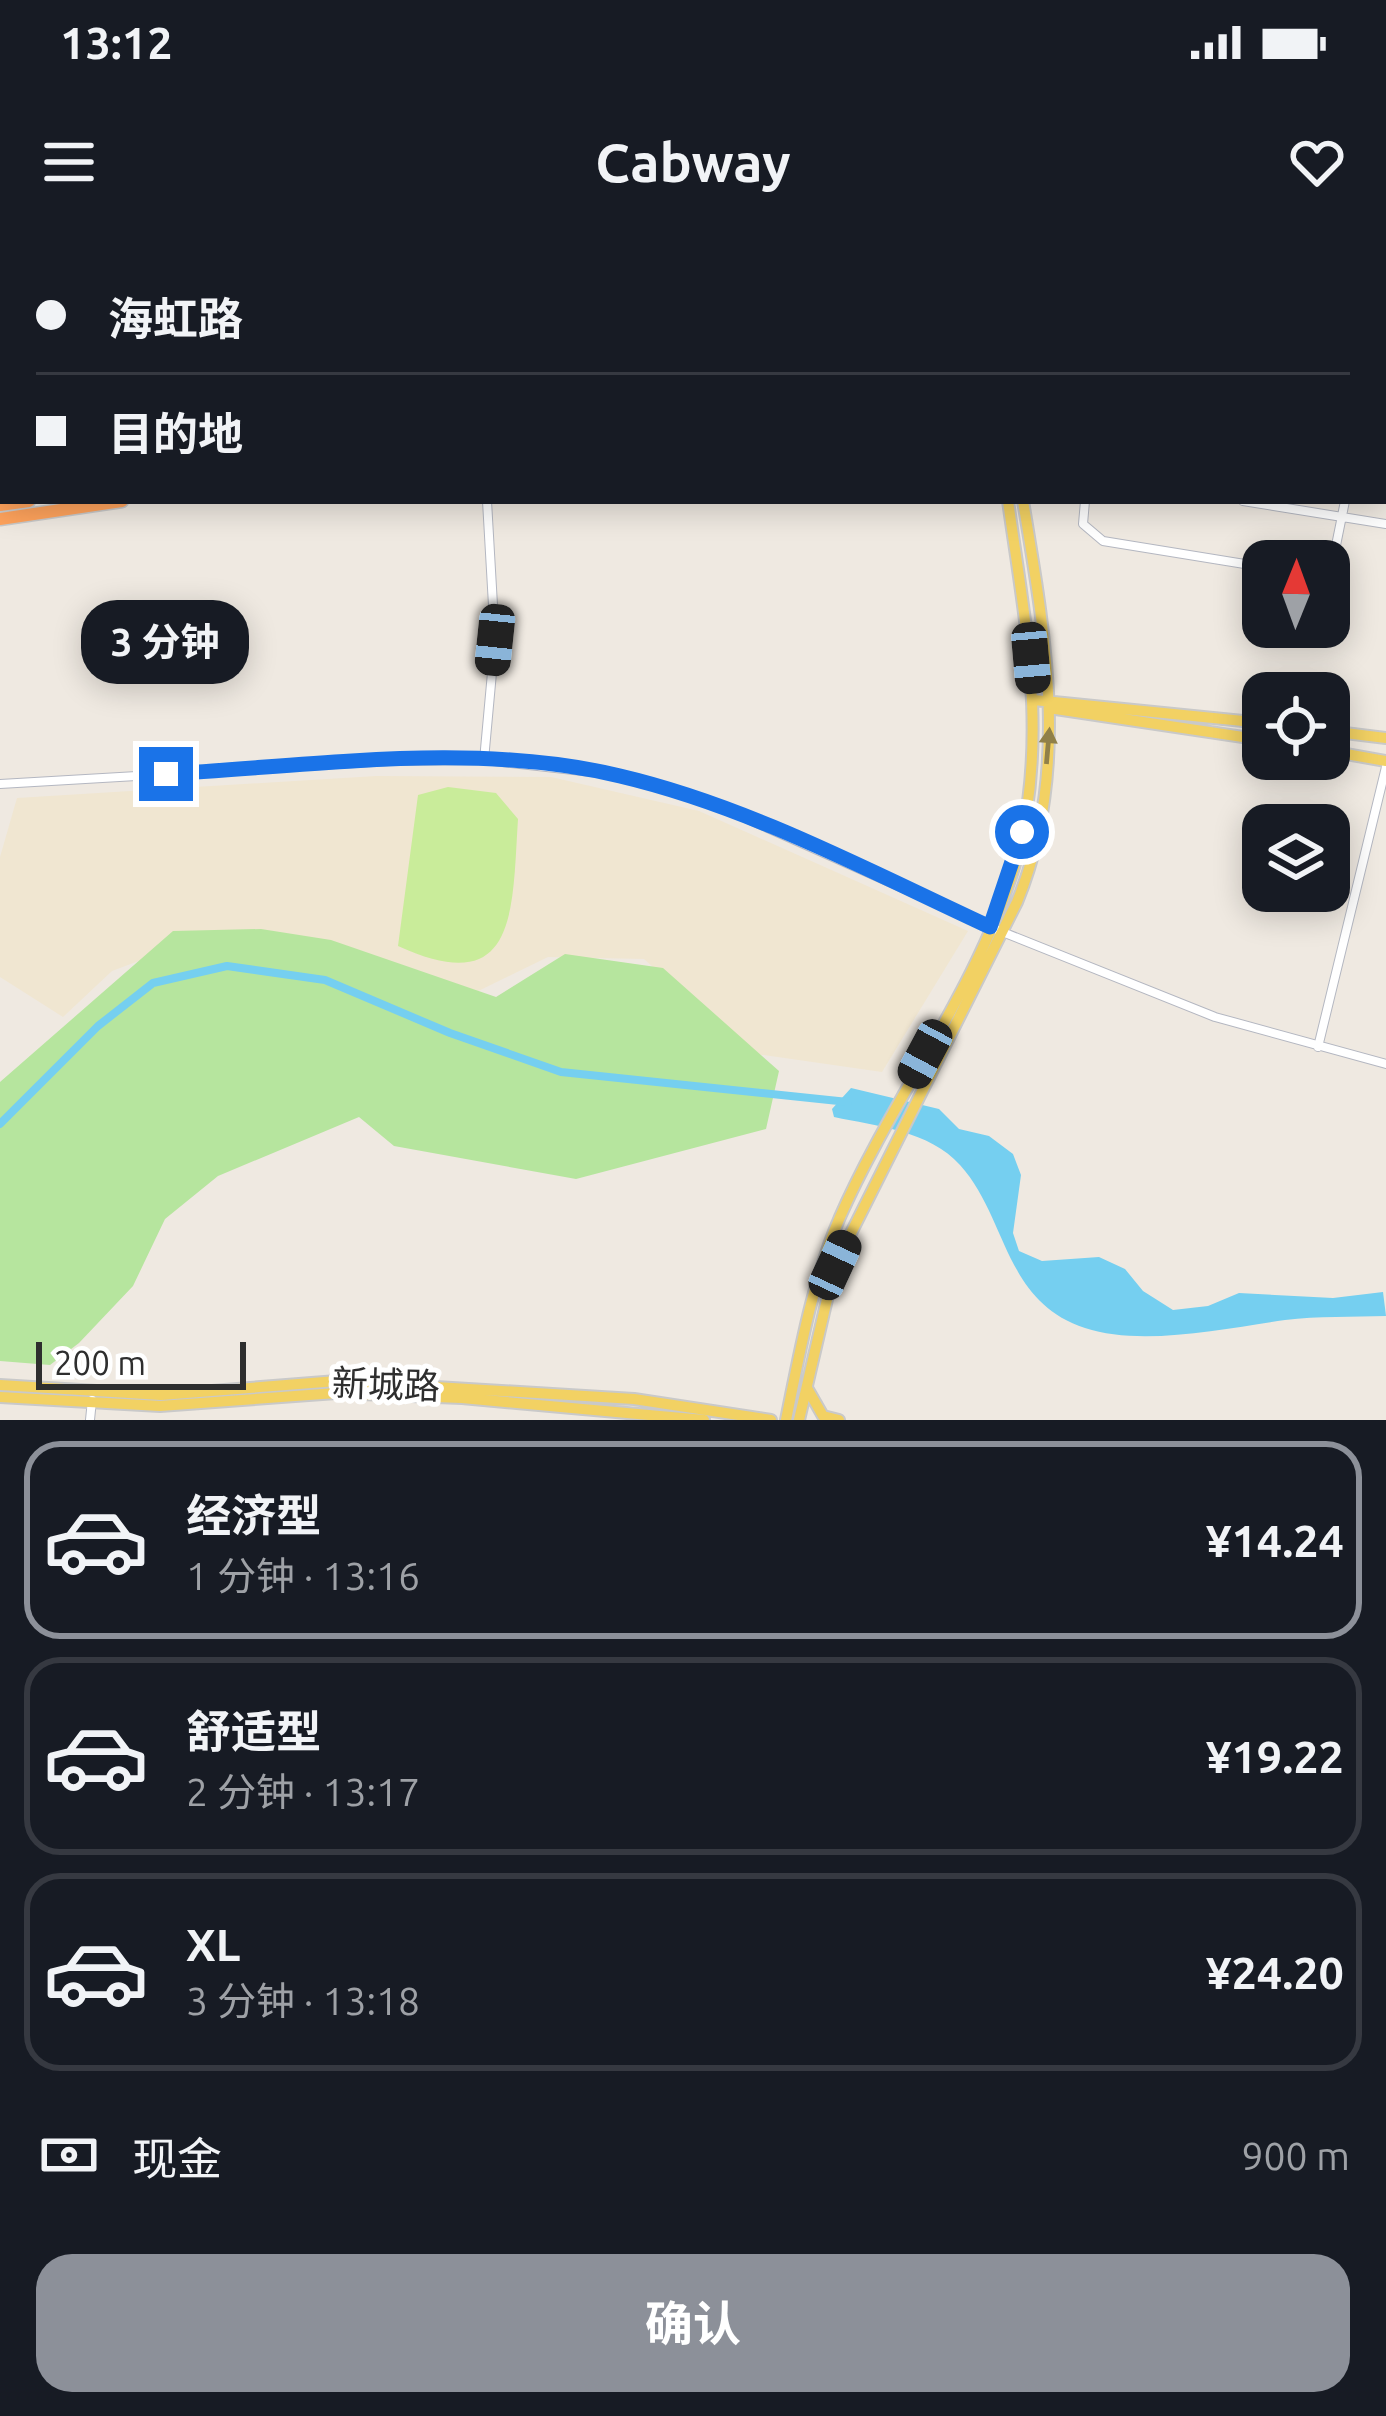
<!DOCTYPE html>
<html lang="zh">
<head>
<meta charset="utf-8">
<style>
  body { margin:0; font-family:Ubuntu,"Noto Sans SC",sans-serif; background:#242831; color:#f1f3f6; height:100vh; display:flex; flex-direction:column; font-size:45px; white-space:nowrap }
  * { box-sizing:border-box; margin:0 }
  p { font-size:39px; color:#9ea1a6 }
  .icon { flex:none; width:66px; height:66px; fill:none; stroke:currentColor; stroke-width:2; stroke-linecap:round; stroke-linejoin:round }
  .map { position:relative; height:1180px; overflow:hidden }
  .drawer { display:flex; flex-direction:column; background:#171b24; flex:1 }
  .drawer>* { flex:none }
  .banner { position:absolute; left:0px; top:0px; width:1386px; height:264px; box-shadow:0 6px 30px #0003; display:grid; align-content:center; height:264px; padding:0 36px; background:#171b24 }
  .needle { width:78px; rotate:1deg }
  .controls { position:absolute; left:1242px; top:300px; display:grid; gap:24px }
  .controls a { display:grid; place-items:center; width:108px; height:108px; border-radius:24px; background:#171b24; box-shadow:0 6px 30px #0003; font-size:60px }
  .scale { position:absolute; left:36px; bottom:30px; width:210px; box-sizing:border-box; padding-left:12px; border:6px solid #2e2e2e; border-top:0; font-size:33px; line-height:42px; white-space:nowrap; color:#2e2e2e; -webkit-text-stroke:9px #fff; paint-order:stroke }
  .end { position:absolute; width:54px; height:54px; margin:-27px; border:15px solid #1a73e8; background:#fff; box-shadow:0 0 0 6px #fff }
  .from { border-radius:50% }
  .bubble { position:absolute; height:84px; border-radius:36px; background:#171b24; box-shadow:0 6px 30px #0003; font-size:39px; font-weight:700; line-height:84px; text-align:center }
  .car { position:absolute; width:36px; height:72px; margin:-36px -18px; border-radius:15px; box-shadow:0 0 9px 3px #0007; background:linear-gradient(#222 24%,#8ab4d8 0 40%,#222 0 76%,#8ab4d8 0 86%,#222 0) }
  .banner b { display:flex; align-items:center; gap:42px; height:114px; font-size:45px }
  .banner b+b { border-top:3px solid #363941 }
  .banner i { width:30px; height:30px; background:#f1f3f6 }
  ul { padding:21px 0 0; list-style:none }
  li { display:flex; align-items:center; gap:36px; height:198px; margin:0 24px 18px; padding:0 12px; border:6px solid #363941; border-radius:36px }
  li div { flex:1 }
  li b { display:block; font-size:45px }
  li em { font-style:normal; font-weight:700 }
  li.on { border-color:#8c9099 }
  li>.icon { width:108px; height:108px; stroke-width:1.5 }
  .pay { display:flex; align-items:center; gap:30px; height:132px; padding:0 36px; font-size:45px }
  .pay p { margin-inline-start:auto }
  .action { display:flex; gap:24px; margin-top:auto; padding:24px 36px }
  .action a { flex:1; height:138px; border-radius:36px; background:#8c9099; color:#fff; font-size:48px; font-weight:700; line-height:138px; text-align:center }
  .status { display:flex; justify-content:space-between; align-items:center; height:84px; padding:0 60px; background:#171b24; direction:ltr }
  .status svg { height:33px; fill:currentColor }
  header { display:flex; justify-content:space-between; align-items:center; height:156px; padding:0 36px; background:#171b24; font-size:54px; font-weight:700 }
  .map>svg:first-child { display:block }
  .education { fill:#f0e6d1 }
  .green { fill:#b6e59e }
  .pitch { fill:#c9ec9a }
  .water { fill:#75cff0 }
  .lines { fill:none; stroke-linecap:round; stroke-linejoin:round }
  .canal { stroke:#75cff0; stroke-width:8 }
  .minor-casing { stroke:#b4b7c1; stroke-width:10 }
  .major-casing { stroke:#c9c9c9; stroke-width:14 }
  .highway-casing { stroke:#c9c9c9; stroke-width:15 }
  .minor { stroke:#fff; stroke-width:8 }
  .major { stroke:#f2d163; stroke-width:10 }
  .highway { stroke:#ffa35c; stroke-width:12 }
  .oneway { fill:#908048 }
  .route { stroke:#1a73e8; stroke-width:15 }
  .labels { text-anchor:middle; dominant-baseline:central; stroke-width:10; stroke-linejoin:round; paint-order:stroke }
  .street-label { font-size:36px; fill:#2e2e2e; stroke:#fff }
</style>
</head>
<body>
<div class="status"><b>13:12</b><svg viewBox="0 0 49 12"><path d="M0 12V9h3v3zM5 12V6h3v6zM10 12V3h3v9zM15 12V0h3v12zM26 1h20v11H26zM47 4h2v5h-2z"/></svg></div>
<header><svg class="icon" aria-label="menu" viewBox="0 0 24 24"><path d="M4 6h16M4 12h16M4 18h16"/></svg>Cabway<svg class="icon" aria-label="heart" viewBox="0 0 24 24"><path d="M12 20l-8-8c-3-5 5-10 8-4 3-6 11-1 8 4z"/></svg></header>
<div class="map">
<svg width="1386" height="1180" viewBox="0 0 1386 1180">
  <rect width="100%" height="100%" fill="#efe9e1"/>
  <!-- education -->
  <path class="education" d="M 376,536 L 551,537 L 699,571 L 968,691 L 882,832 L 749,813 L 644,719 L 548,717 L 464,758 L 176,707 L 112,731 L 63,777 L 0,737 L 0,617 L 17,558 Z"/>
  <!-- green -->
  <path class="green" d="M 261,689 L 331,700 L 496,757 L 565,714 L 663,728 L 779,831 L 766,889 L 576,939 L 394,906 L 359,877 L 218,936 L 165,979 L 133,1046 L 79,1103 L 50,1125 L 0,1121 L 0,842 L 173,691 Z"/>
  <!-- pitch -->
  <path class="pitch" d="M 448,547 L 496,553 L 518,579 C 512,671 518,761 398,706 L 418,555 Z"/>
  <!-- water -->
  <path class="water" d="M 851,848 L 939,869 L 959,889 L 989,896 L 1013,914 L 1021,935 L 1013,993 L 1019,1011 L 1042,1021 L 1099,1017 L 1125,1029 L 1143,1051 L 1173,1070 L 1208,1066 L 1239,1053 L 1333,1058 L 1383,1052 L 1386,1076 C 1353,1077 1318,1076 1285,1080 C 1227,1088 1142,1107 1085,1088 C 1003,1061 1008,978 960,925 C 930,891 876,886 834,877 L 832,869 Z"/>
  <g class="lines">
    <!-- canal -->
    <path class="canal" d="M 0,884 L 98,786 L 153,743 L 227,726 L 325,740 L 450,793 L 561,832 L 848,862"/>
    <defs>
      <path id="minor" d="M 881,0 L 882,3
        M 1022,0 L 1022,3
        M 1257,0 L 1284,3
        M 1145,3 L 1145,0
        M 1383,14 L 1386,15
        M 1383,66 L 1386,66
        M 1383,163 L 1386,164
        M 1383,223 L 1386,224
        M 1085,261 L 1083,284 L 1103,301 L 1263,327
        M 1243,261 L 1386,284
        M 1329,340 L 1345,261
        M 484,520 L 495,400 L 487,261
        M 0,544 L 390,521 L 484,520 L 618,535 L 716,565 L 990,687 L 1215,777 L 1386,824
        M 1318,807 L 1386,527
        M 90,1180 L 92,1160"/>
      <path id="major" d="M 971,0 L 971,3
        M 979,0 L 979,3
        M 992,0 L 992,3
        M 1034,460 L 1263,483
        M 1049,468 L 1263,500
        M 1329,491 L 1386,498
        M 1329,511 L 1386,521
        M 0,1145 L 161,1155 L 337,1141 L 634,1159 L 771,1180
        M 807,1148 L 823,1176 L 839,1180
        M 0,1157 L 160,1166 L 336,1153 L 462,1158 L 704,1180
        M 786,1180 C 800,1111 812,1042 840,977 C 892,858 978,749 1015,624 C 1050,503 1025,382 1008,261
        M 799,1180 L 835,1025 L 1017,662 C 1071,532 1045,393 1023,261"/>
      <path id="highway" d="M 1383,142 L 1386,143
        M 1383,151 L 1386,151
        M 0,265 L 29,261
        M 0,279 L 122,261"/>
    </defs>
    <!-- minor casing -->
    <use href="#minor" class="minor-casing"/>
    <!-- major casing -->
    <use href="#major" class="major-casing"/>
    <!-- highway casing -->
    <use href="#highway" class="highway-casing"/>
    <!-- minor -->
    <use href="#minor" class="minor"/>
    <!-- major -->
    <use href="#major" class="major"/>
    <!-- highway -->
    <use href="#highway" class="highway"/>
  </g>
  <!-- one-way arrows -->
  <defs><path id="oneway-solid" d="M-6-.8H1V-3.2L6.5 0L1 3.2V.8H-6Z" transform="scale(3)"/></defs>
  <use class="oneway" href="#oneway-solid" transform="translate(1048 506) rotate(-85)"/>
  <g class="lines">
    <!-- route -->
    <path class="route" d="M 166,534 C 313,526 475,501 620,536 C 748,566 871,632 990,687 L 1022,592"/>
  </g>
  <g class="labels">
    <!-- street labels -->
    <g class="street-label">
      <text transform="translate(386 1144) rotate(2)">新城路</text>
    </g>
  </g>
</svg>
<div class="controls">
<a><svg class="needle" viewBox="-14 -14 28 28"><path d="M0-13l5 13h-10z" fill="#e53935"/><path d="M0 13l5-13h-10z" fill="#9ea1a6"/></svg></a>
<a><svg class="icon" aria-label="locate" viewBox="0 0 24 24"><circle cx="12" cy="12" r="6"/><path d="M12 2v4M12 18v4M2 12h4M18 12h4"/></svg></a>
<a><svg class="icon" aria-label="layers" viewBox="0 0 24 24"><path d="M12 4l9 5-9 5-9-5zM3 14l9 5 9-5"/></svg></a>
</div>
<div class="scale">200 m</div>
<i class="end from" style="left:1022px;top:592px"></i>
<i class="end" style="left:166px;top:534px"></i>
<div class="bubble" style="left:81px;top:360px;width:168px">3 分钟</div>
<i class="car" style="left:495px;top:400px;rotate:186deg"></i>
<i class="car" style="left:1031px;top:418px;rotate:175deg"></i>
<i class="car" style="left:925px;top:814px;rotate:208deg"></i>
<i class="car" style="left:835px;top:1025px;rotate:25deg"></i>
<div class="banner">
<b><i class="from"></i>海虹路</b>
<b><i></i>目的地</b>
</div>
</div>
<section class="drawer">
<ul>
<li class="on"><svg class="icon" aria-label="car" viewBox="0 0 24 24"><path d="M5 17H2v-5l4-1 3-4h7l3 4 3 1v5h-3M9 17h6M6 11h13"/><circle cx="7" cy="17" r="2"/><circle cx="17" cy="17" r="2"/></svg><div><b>经济型</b><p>1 分钟 · 13:16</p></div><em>¥14.24</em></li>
<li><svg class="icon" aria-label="car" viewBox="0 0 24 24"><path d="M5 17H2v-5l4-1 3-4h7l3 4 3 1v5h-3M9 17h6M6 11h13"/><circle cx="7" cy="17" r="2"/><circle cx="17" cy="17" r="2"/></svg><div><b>舒适型</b><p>2 分钟 · 13:17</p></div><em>¥19.22</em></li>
<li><svg class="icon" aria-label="car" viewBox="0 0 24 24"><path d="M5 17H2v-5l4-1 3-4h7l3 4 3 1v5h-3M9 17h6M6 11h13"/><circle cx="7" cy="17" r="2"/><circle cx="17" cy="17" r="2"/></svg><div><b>XL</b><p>3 分钟 · 13:18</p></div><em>¥24.20</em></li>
</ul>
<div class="pay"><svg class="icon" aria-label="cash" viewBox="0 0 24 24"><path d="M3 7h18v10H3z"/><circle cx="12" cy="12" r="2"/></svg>现金<p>900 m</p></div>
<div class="action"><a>确认</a></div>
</section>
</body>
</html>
